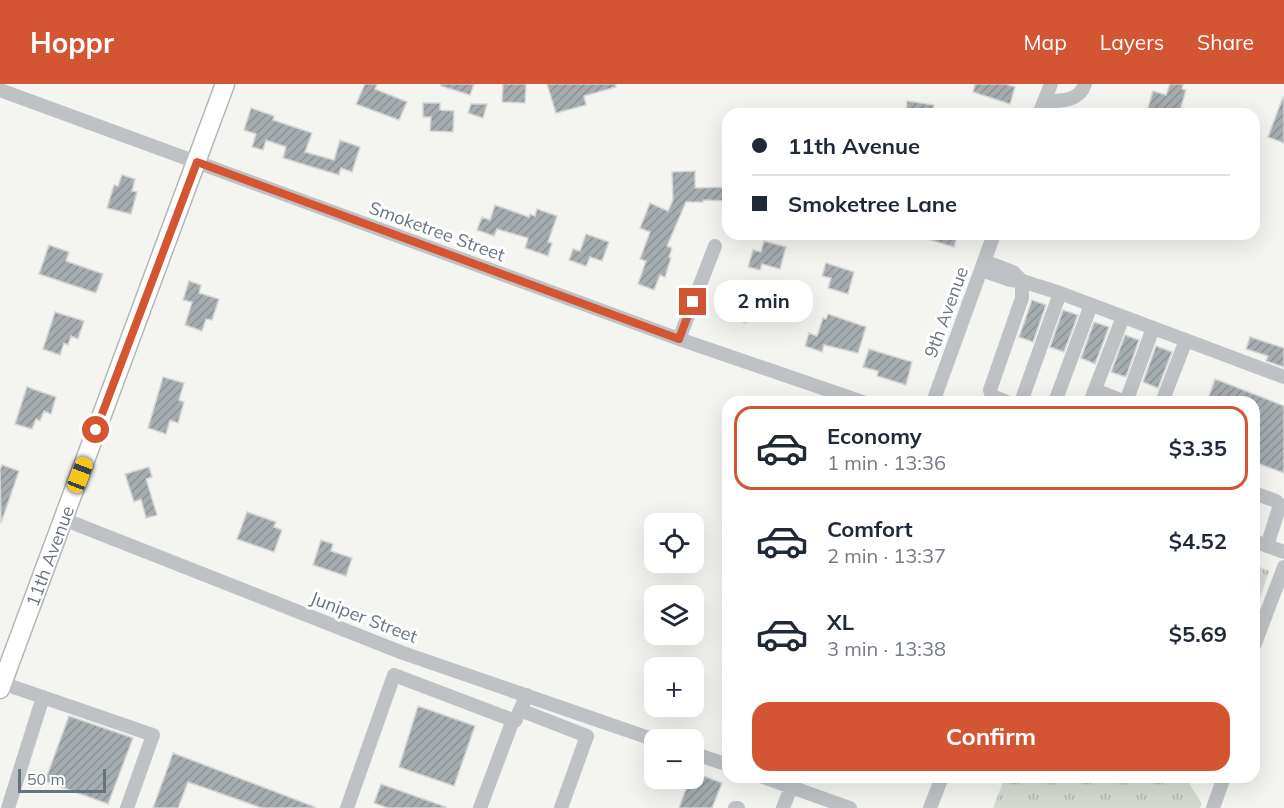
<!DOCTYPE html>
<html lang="en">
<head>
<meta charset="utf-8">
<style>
  body { margin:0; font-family:Mulish,sans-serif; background:#f6f6f7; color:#1f2937; height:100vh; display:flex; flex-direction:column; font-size:22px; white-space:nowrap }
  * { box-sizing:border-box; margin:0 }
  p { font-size:20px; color:#747a83 }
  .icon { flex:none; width:33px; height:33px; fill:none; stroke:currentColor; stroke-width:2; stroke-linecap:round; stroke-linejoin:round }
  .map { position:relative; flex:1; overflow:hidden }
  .drawer { position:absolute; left:722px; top:312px; width:538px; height:387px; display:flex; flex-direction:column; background:#fff; border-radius:18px; box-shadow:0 6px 24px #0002 }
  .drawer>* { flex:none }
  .hud { position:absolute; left:722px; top:24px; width:538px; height:132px; border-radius:18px; box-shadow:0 6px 24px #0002; display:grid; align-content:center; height:132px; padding:0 30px; background:#fff }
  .buttons { position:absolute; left:644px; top:429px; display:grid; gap:12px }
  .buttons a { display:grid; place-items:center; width:60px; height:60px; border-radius:12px; background:#fff; box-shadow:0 6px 24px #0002; font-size:30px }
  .scale { position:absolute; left:18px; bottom:15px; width:88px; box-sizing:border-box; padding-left:6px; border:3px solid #66747f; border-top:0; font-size:16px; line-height:21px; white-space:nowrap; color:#66747f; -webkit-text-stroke:4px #fff; paint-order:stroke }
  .end { position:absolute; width:27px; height:27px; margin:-14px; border:8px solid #d35532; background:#fff; box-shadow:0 0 0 3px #fff }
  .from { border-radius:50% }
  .bubble { position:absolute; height:42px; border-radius:18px; background:#fff; box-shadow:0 6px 24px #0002; font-size:20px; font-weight:700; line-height:42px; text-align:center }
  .car { position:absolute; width:18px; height:36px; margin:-18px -9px; border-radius:8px; box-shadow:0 0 4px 2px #0007; background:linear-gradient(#f5c518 24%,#345 0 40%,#f5c518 0 76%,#345 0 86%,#f5c518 0) }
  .hud b { display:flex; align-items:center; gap:21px; height:57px; font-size:22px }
  .hud b+b { border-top:2px solid #e0e1e3 }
  .hud i { width:15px; height:15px; background:#1f2937 }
  ul { padding:10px 0 0; list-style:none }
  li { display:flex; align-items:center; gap:18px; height:84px; margin:0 12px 9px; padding:0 18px; border:3px solid transparent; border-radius:18px }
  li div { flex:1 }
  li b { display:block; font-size:22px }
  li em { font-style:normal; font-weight:700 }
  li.on { border-color:#d35532 }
  li>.icon { width:54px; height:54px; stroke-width:1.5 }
  .primary-button { display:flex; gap:12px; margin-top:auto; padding:12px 30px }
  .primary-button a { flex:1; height:69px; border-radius:18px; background:#d35532; color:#fff; font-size:24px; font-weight:700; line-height:69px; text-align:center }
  header { display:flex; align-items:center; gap:36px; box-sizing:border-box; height:84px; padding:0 30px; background:#d35532; color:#fff }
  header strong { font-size:28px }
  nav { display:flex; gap:33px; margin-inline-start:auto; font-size:21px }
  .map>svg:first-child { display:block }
  .grass { fill:url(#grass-tufts) }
  .building { fill:url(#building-hatch); stroke:#d5d5d4; stroke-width:1.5 }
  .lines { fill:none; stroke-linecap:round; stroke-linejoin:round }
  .major-casing { stroke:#b4b7ba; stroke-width:21 }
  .minor { stroke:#bec2c5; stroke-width:14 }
  .major { stroke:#fff; stroke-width:18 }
  .route { stroke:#d35532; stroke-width:8 }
  .labels { text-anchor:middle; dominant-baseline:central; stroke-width:6; stroke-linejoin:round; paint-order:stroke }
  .street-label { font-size:18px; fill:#66747f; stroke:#fff }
</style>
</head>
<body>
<header>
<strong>Hoppr</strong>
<nav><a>Map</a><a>Layers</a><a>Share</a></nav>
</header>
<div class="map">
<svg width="1284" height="724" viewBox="0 0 1284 724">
  <defs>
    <pattern id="grass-tufts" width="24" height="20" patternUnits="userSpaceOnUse" patternTransform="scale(1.5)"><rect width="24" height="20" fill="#d6dbd2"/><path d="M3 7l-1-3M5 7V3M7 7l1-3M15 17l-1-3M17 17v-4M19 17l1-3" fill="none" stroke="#b1b6b0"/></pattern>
    <pattern id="building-hatch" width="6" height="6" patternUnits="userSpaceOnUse" patternTransform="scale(1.5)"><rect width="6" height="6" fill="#a6adb1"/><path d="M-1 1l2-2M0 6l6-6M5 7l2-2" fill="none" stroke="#8b9195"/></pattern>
  </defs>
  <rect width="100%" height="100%" fill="#f4f4f1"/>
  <!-- grass -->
  <path class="grass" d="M 1254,480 L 1269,487 L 1254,532 Z
    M 1005,693 L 1187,693 L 1190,701 L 1202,720 L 1200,724 L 993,724 Z"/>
  <!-- building -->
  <path class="building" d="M 365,0 L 377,0 L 375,5 L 407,18 L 399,36 L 356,20 Z
    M 441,0 L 474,0 L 470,11 L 441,2 Z
    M 503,0 L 526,0 L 525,19 L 502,18 Z
    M 547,0 L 615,0 L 616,3 L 584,12 L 586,21 L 556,29 Z
    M 975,0 L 1005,0 L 1015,3 L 1010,20 L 973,8 Z
    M 1170,0 L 1183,0 L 1182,5 L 1186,6 L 1179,30 L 1146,30 L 1153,7 L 1166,11 Z
    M 1283,13 L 1284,13 L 1284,59 L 1268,53 Z
    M 907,17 L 934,21 L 932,30 L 906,30 Z
    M 423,19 L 440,19 L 440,26 L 454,27 L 453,48 L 430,47 L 431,33 L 423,33 Z
    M 471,20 L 487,20 L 483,34 L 468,29 Z
    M 251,24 L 274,32 L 273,36 L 312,49 L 305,68 L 334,76 L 340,56 L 360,63 L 352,88 L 341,84 L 339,91 L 283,74 L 286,63 L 266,56 L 263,66 L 252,63 L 256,50 L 244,46 Z
    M 695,87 L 695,104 L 728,103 L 728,117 L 703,116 L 703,118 L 686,118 L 667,162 L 672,164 L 669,173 L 671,174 L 665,193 L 660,191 L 654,206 L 638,200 L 646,177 L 640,175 L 650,148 L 640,144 L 650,119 L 668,127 L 673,116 L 672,88 Z
    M 122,91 L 135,95 L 132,107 L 137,108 L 131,130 L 107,124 L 114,101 L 118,102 Z
    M 495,121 L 529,133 L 530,130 L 535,132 L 537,125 L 557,132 L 548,158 L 552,159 L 548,172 L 525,164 L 528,154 L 497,145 L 494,152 L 477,146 L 482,133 L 490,136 Z
    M 586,150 L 609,158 L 602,177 L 590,173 L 586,182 L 569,176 L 573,165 L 580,167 Z
    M 920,150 L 958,150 L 954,163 L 920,153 Z
    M 764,157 L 786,163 L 780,185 L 762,180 L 760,186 L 748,183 L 753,166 L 761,168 Z
    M 49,161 L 69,168 L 66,177 L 103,190 L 96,209 L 39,190 Z
    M 826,179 L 854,188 L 848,210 L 828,204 L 831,194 L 822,192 Z
    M 189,197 L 201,201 L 199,209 L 219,215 L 212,236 L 206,235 L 202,247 L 185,241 L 192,218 L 183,216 Z
    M 726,197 L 738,202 L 737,207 L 755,214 L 746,239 L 726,231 L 728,225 L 717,221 Z
    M 1032,216 L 1046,221 L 1033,258 L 1019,253 Z
    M 1063,226 L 1078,231 L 1064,268 L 1050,263 Z
    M 55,228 L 84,237 L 78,255 L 71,252 L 68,261 L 64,259 L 60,271 L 43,265 Z
    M 828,230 L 866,243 L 858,269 L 824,261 L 822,268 L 805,262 L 809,249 L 817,252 L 823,234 L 826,235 Z
    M 1094,238 L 1109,243 L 1095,280 L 1081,274 Z
    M 1125,251 L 1139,256 L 1126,293 L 1111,288 Z
    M 1250,253 L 1284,264 L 1284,283 L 1266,277 L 1268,272 L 1246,265 Z
    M 1156,262 L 1172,268 L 1158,304 L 1143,298 Z
    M 869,265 L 912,278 L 906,301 L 877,292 L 878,287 L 863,283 Z
    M 163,293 L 184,299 L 179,316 L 184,318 L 178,339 L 170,336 L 166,350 L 148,344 Z
    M 1215,295 L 1284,322 L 1284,389 L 1254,378 L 1254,318 L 1207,318 Z
    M 27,303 L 56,313 L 51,330 L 44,327 L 40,337 L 36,335 L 32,345 L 15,340 Z
    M 2,381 L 19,387 L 1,439 L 0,386 Z
    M 149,383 L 152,393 L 146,395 L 157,431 L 146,434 L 141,415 L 134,418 L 125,390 Z
    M 247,428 L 276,438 L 274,443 L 282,446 L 274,468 L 237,455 Z
    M 321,456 L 333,460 L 331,467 L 352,474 L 346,492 L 313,481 Z
    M 418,622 L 475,642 L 454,702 L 399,683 Z
    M 69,632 L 133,654 L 108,720 L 45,697 Z
    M 173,669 L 315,723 L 315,724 L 262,724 L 188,698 L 178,724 L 153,724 Z
    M 693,688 L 722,699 L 712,724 L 679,724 L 690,694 L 693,694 Z
    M 381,700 L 446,723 L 445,724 L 388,724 L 374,719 Z"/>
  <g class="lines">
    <defs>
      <g id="major">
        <path id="s1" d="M 0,605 L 225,0"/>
      </g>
    </defs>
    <!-- major casing -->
    <use href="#major" class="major-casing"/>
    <!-- minor -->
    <path class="minor" d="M 0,6 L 679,255 L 863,318
      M 1044,17 C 1060,17 1079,18 1085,0
      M 1039,30 L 1051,0
      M 981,186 L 1010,196 L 1022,197 L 1013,188 L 984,177
      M 679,255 L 715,162
      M 1095,306 L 1125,318
      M 933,318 L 994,150
      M 1007,318 L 992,312 L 990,306 L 1022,214 L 1022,197 L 1060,209 L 1284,293
      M 1021,318 L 1060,209
      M 1055,318 L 1091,221
      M 1090,318 L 1123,233
      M 1126,318 L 1153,244
      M 1162,318 L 1186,256
      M 1254,409 L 1276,417 L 1280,421 L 1267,462
      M 63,435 L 403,569 L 655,656
      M 1254,457 L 1284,468
      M 1254,562 L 1284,483
      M 2,599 L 153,651 L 127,724
      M 520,626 L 587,652 L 561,724
      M 693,669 L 728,681
      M 763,693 L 850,724
      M 8,724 L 43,613
      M 347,724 L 394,591 L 515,637 L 527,611
      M 480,724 L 513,636
      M 735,724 L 738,724
      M 783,724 L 795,693
      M 930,724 L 942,693
      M 1213,724 L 1224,693"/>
    <!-- major -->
    <use href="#major" class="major"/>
  </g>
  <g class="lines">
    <!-- route -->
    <path class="route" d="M 96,346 L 197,78 L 679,255 L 693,218"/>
  </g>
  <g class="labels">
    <!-- street labels -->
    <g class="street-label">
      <text transform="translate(437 147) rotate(20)">Smoketree Street</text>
      <text transform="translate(946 228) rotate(-70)">9th Avenue</text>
      <text stroke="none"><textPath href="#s1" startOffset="142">11th Avenue</textPath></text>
      <text transform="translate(364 533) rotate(21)">Juniper Street</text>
    </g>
  </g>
</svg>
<div class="buttons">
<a><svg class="icon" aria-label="locate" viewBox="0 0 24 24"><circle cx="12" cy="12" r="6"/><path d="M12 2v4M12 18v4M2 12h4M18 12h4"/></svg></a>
<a><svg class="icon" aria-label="layers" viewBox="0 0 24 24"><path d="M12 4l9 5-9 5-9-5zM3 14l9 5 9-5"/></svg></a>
<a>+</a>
<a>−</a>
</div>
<div class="scale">50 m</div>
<i class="end from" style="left:96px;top:346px"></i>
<i class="end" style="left:693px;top:218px"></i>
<div class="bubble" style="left:714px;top:196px;width:99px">2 min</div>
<i class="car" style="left:80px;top:391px;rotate:21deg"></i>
<div class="hud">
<b><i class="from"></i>11th Avenue</b>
<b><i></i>Smoketree Lane</b>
</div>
<section class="drawer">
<ul>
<li class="on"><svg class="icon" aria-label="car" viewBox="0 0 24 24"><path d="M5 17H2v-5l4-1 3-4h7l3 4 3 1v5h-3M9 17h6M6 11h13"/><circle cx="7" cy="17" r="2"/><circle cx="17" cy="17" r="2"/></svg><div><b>Economy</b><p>1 min · 13:36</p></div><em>$3.35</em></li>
<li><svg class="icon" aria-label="car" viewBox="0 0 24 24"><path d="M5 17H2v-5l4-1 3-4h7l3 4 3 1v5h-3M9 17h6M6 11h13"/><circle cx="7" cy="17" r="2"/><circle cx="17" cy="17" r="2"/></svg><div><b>Comfort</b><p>2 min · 13:37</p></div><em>$4.52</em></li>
<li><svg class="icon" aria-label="car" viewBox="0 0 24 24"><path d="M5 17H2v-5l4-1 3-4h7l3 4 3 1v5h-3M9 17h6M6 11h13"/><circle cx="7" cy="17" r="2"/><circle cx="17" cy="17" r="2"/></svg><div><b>XL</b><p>3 min · 13:38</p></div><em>$5.69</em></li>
</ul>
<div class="primary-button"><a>Confirm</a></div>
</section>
</div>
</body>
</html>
